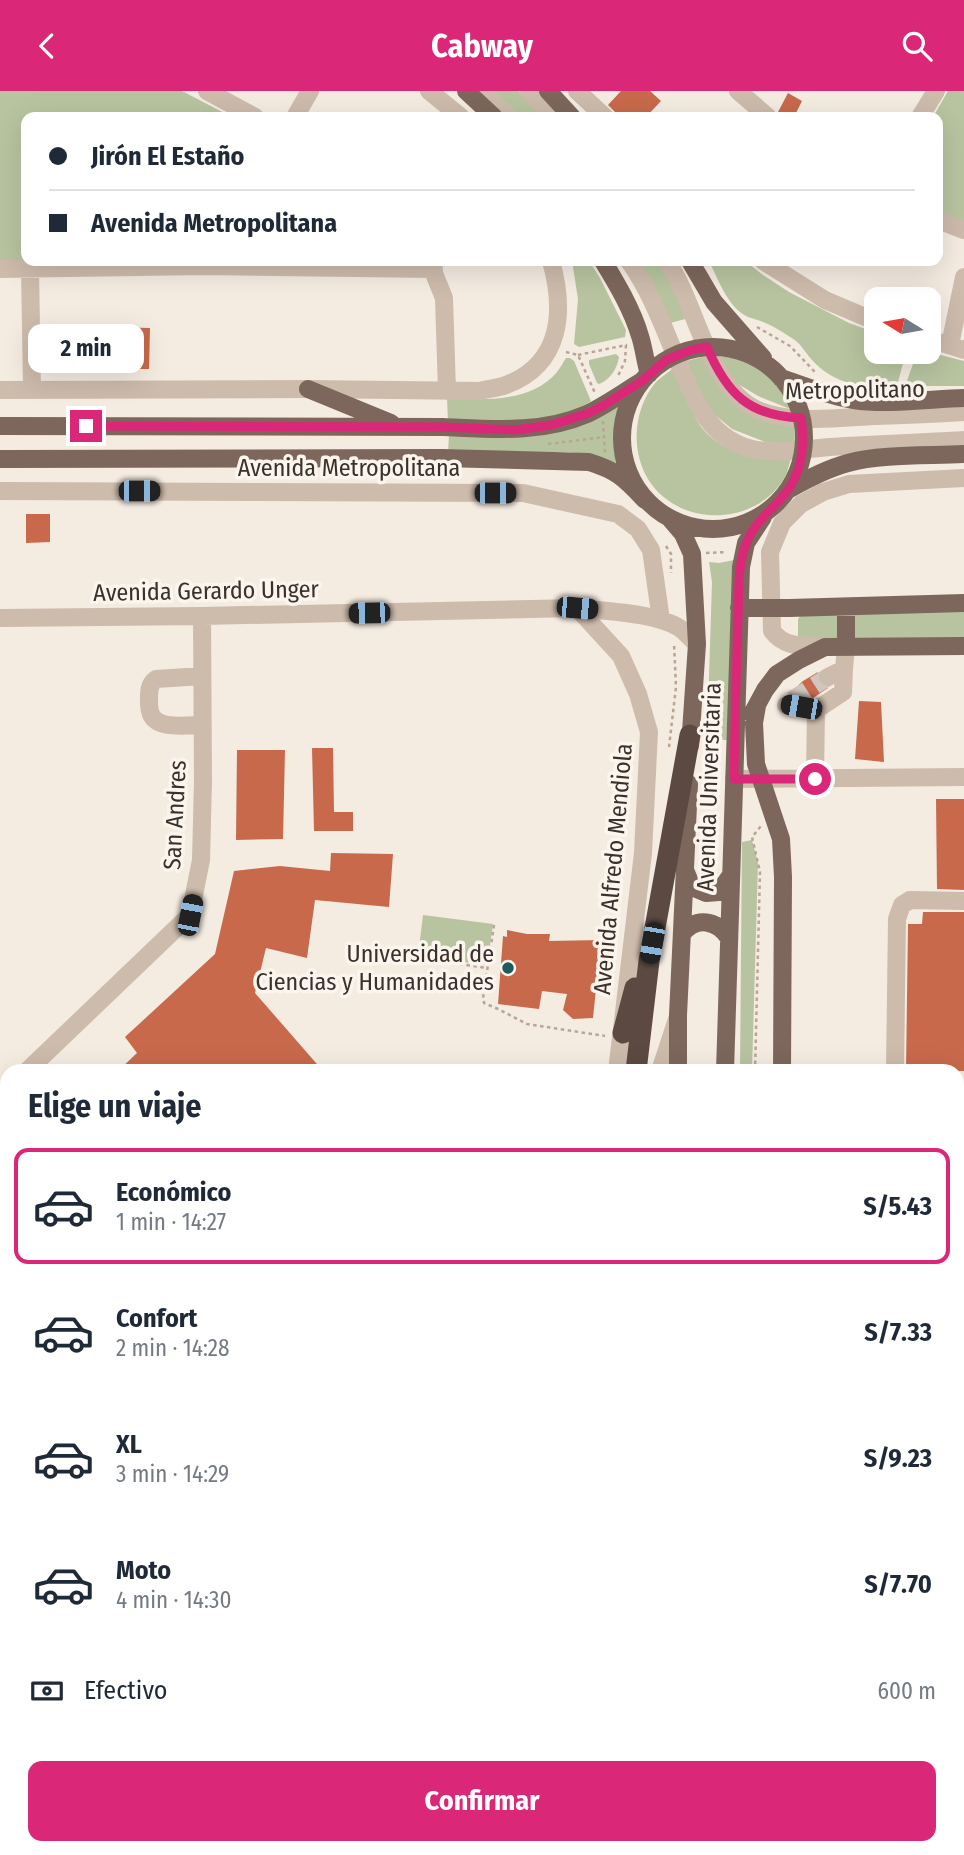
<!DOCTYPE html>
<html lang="es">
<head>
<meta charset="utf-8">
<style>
  body { margin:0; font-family:"Fira Sans Condensed",sans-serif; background:#f6f6f7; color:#1f2937; height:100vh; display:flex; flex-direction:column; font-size:26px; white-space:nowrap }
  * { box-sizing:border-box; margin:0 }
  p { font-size:23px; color:#747a83 }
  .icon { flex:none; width:38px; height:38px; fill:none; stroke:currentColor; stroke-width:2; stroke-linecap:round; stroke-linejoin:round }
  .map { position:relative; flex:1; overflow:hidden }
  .side { position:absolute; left:0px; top:973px; width:964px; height:791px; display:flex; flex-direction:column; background:#fff; border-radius:21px 21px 0 0; box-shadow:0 7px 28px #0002 }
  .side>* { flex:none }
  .banner { position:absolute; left:21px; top:21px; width:922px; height:154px; border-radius:14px; box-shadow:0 7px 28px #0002; display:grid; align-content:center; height:154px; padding:0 28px; background:#fff }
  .needle { width:46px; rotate:281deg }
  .fabs { position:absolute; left:864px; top:196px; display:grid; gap:14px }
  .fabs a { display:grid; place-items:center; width:77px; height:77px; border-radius:14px; background:#fff; box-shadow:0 7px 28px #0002; font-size:35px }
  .end { position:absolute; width:32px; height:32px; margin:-16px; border:9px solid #db2777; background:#fff; box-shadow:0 0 0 4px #fff }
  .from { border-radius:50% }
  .bubble { position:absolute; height:49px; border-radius:14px; background:#fff; box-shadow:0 7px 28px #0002; font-size:23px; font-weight:700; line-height:49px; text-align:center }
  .car { position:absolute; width:21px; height:42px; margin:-21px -10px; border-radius:9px; box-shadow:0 0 5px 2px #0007; background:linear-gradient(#222 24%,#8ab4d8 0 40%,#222 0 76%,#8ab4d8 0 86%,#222 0) }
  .banner b { display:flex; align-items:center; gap:24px; height:66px; font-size:26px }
  .banner b+b { border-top:2px solid #e0e1e3 }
  .banner i { width:18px; height:18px; background:#1f2937 }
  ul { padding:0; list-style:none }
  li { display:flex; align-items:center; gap:21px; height:116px; margin:0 14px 10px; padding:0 14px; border:4px solid transparent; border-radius:14px }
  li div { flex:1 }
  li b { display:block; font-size:26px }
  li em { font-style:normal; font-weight:700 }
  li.selected { border-color:#db2777 }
  li>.icon { width:63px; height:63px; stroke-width:1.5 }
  h2 { padding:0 28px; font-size:32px; line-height:84px }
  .pay { display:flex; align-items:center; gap:18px; height:77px; padding:0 28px; font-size:26px }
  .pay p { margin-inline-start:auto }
  .cta { display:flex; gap:14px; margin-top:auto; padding:14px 28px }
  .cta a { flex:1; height:80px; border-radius:14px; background:#db2777; color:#fff; font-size:28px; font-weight:700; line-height:80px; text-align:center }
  header { display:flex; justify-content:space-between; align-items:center; height:91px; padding:0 28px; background:#db2777; color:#fff; font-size:32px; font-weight:700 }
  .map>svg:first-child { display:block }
  .green { fill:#b8c4a0 }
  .building { fill:#c8694b }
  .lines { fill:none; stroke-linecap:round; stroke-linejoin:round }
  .minor-tunnel { stroke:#cfc6bd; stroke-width:18; stroke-dasharray:18 9; stroke-linecap:butt }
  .path { stroke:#b9a596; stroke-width:2.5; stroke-dasharray:3.5 3.5; stroke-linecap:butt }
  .minor { stroke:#cdbbac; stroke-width:18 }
  .major { stroke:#7d675c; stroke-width:18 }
  .highway { stroke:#5c4a42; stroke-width:21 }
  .route { stroke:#db2777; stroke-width:9 }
  .poi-dot { fill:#1f5a5e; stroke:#fbf5ee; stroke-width:2.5 }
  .labels { text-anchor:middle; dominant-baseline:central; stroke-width:7; stroke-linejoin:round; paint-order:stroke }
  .street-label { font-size:24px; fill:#3b302b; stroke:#fbf5ee }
  .poi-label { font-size:24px; fill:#3b302b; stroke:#fbf5ee; text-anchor:end }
</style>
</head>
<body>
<header><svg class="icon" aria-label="back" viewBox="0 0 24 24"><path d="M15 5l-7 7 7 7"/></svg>Cabway<svg class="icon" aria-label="search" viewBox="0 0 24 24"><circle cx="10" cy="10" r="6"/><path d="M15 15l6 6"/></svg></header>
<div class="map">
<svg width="964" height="1764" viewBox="0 0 964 1764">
  <rect width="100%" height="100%" fill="#f4ebe1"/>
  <!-- green -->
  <path class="green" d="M 0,0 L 182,0 L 232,26 L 26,26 L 26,170 L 0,171 Z
    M 493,0 L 519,0 L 543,26 L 520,26 Z
    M 948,0 L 964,0 L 964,132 L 938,123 L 938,26 L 933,26 Z
    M 572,170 L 589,170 L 600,187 L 626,239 L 625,246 L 579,256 L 574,253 L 578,208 Z
    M 636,170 L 659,170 L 689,227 L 670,232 Z
    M 709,170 L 745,170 L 763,184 L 789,201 L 849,232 L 877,242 L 877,261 L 906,261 L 897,295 C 866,298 835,294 813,270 C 807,264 803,256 796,250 C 786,243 774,235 763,231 C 759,229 753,228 748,226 C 728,217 718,188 709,170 Z
    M 929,261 L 964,270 L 964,295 L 905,295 L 917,262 Z
    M 616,263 L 619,266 C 617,278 610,289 599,293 L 597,292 L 589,273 L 589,269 Z
    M 706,265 L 726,303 L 794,333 L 795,355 L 765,351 L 732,338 L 710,320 L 686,270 Z
    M 716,265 C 724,266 732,266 739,268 C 764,275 781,295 790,318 L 758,305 L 738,293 Z
    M 566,267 L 570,267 L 574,270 L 591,310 L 578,319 L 523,333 L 448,331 L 447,307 C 483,309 531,312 557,281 C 561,276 563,271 566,267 Z
    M 673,277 C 681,293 692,324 702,337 C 724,363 758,371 791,368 C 789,373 788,379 786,384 C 764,426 706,436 669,410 C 630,384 627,325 656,291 C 661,286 668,282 673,277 Z
    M 619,310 C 614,333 615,351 618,374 L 587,364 L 570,361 L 448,362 L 449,344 L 522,345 Z
    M 739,468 L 730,649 L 707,649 L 712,491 L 709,471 L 719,472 Z
    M 964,519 L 964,548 L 831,550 L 798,546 L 798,528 L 803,521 Z
    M 752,749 L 758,772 L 752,980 L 740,980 L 742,751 Z
    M 423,824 L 493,833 L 487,874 L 418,865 Z
    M 957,1430 L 964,1435 L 964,1566 L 957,1572 Z
    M 187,1757 L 277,1757 L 282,1764 L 197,1764 Z
    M 306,1757 L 407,1757 L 405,1764 L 309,1764 Z
    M 441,1757 L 632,1757 L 632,1764 L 436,1764 Z
    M 724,1757 L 919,1757 L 923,1764 L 724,1764 Z"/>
  <!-- building -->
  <path class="building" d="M 621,0 L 650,0 L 661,10 L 646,26 L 616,26 L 616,22 L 608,14 Z
    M 788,2 L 802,10 L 794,26 L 779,26 L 778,21 Z
    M 110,236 L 150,237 L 149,278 L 110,278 Z
    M 26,423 L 50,423 L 50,451 L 26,452 Z
    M 818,581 L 817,586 L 818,592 L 822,596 L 828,597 L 813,607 L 789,603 L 803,590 Z
    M 859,610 L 881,611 L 884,671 L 855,668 Z
    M 312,657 L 333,657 L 334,721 L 353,721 L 353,740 L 314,740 Z
    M 237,659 L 285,659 L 283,748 L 236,749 Z
    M 936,708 L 964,708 L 964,799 L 937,798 Z
    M 331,762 L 393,763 L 389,816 L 315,809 L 307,867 L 266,857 L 255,902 L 323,980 L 118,980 L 137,962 L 125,946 L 215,863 L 234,780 L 280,775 L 330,780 Z
    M 923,821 L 964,821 L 964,980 L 906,980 L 908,833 L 922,833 Z
    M 507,839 L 527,843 L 550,843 L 549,850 L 601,849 L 593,927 L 573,928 L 563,919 L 567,903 L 542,900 L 539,918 L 498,913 L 503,845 L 507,846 Z"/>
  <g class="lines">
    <!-- minor-tunnel -->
    <path class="minor-tunnel" d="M 792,609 L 828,586"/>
    <!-- path -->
    <path class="path" d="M 757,236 L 790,255 L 815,281
      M 566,261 L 578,264 L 595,302
      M 578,264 L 626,254 L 625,270 L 617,287
      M 603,330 L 605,362
      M 548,353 L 604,346
      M 666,455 L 671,463 L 671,482
      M 706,462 L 727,461
      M 669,656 L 676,596 L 674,552
      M 494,834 L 483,907 L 484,912 L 498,918 L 527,933 L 605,945
      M 411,866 L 488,877
      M 755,980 L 760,781 L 752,746 L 761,735"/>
    <!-- minor -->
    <path class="minor" d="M 207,0 L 255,26
      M 429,0 L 461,26
      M 481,0 L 509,26
      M 529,0 L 554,26
      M 577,0 L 605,26
      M 738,0 L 768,26
      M 295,26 L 310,0
      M 920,26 L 936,0
      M 938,129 L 964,139
      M 429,170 L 444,207 L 447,300
      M 629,170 C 659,212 672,264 696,310 C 706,330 722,348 745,356 C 772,365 803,358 830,356 C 875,353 919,352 964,349
      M 667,170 C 689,203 697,243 717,277 C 725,291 736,307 752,316 C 784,334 837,327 873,325 C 903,324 934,323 964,321
      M 763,170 L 825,209 L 877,231
      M 30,177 L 32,298
      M 0,178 L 206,175 L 434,178
      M 929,248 L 964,259
      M 950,254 L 964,186
      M 0,299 L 308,298 L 479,300 C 488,298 498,297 506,294 C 562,273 565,220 551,170
      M 0,400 L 523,402 L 618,423 L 638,438 L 651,459 L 661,529
      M 577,517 L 621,565 L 638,603 L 649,641 L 643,762 L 617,980
      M 0,527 L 202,525 L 577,517 C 605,520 658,522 681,538 C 686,542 692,549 697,553
      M 825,556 C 804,554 786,558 772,540 L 770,461 L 782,432 L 801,413 L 823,401 L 849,393 L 964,387
      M 202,585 L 156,588 C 149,593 149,600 149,609 C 149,613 149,617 150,620 C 154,640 188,634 202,634
      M 828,586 L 844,578 L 846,555
      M 786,614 L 816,619 L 843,601 L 844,578
      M 734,688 L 964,686
      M 815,688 L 816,619
      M 27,980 L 190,824 L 201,769 L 203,690 L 202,525
      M 660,980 L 677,928
      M 895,980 L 897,828 L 902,814 L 910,809 L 964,810
      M 0,1006 L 7,999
      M 957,1196 L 964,1197
      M 0,1520 L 7,1521"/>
    <!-- major -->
    <path class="major" d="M 466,0 L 494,26
      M 548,0 L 572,26
      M 603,170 C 617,193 632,218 640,245 C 644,257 645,270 649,283
      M 690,170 L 714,211 L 763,267
      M622 347a91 91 0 1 1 182 0a91 91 0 1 1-182 0Z
      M 781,287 C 805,295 829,305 854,309 C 886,314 931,308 964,307
      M 308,298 L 391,332
      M 0,335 L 443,336 C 492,338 541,343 587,323 C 606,314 624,301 642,290
      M 0,368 L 442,367 L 589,371 C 618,380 625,388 645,409
      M 788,399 C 807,388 826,378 848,372 C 881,363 929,365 964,363
      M 671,429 L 683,443 L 692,463 L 697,553 L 690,655
      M 739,517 L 789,517 L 964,512
      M 846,555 L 846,516
      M 757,615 L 754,632 L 756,673 L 781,748 L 783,786 L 782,980
      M 752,623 L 765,599 L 777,583 L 799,569 L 825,556 L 964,555
      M 685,779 L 692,796 L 706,802 L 719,801 L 731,784
      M 682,843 C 696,825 717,829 729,847
      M 678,980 L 678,924 L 689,693
      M 725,980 L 741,476 L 746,452 L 763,426
      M 957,1324 L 964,1332
      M 0,1717 L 7,1718
      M 168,1757 L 179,1764
      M 669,1764 L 669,1757"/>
    <!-- highway -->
    <path class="highway" d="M 623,942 L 635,897
      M 636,980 L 649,870 L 690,644
      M 957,1359 L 964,1367
      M 957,1398 L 964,1405
      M 957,1600 L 964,1592
      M 0,1605 L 7,1605
      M 0,1630 L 7,1631
      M 957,1654 L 964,1654
      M 957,1687 L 964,1687
      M 291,1757 L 295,1764
      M 704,1757 L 705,1764
      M 951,1757 L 955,1764
      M 413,1764 L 416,1757"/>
  </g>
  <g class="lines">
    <!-- route -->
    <path class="route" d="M 86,335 L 443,336 L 517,339 L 551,334 L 586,323 L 601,316 L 642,290 L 666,269 L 691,259 L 707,256 C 727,303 749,325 801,327 C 805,352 803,377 788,399 C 775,417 754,430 746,453 C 737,476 739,504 738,528 C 736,581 735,634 734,688 L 815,688"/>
  </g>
  <!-- markers -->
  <circle class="poi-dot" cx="508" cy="877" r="7"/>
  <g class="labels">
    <!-- street labels -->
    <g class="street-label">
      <text transform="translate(855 299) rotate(-1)">Metropolitano</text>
      <text x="349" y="377">Avenida Metropolitana</text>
      <text transform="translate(206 500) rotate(-1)">Avenida Gerardo Unger</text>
      <text transform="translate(709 696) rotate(-88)">Avenida Universitaria</text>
      <text transform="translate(175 724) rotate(-87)">San Andres</text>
      <text transform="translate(613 778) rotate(-85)">Avenida Alfredo Mendiola</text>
    </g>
    <!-- poi labels -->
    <g class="poi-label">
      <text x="494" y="863">Universidad de<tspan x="494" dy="28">Ciencias y Humanidades</tspan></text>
    </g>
  </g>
</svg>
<div class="fabs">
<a><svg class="needle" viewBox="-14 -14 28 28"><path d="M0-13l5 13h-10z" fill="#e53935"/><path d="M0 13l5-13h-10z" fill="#747a83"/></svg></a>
</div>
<i class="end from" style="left:815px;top:688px"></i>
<i class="end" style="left:86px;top:335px"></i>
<div class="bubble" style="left:28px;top:233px;width:116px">2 min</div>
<i class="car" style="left:139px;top:400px;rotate:90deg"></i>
<i class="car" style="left:495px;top:402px;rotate:90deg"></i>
<i class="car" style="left:577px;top:517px;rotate:95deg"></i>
<i class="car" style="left:369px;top:522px;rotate:269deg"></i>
<i class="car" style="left:801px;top:616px;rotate:280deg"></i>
<i class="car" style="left:190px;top:824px;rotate:11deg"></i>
<i class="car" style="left:652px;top:852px;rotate:190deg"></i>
<div class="banner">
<b><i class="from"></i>Jirón El Estaño</b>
<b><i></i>Avenida Metropolitana</b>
</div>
<section class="side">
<h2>Elige un viaje</h2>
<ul>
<li class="selected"><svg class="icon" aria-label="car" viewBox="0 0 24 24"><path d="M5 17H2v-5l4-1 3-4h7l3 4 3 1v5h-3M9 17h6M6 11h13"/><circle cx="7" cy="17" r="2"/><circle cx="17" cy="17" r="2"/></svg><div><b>Económico</b><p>1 min · 14:27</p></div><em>S/5.43</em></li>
<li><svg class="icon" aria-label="car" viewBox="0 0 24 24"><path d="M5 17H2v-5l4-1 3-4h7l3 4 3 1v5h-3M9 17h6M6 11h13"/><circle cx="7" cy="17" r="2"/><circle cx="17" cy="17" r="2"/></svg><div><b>Confort</b><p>2 min · 14:28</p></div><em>S/7.33</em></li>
<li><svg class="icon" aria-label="car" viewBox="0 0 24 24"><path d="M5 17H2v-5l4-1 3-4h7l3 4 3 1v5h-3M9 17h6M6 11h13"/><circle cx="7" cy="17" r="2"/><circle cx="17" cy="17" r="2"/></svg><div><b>XL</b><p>3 min · 14:29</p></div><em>S/9.23</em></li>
<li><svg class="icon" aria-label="car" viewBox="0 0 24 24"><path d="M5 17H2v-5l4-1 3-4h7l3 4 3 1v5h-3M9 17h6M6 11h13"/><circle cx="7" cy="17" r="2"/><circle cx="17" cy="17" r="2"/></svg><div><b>Moto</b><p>4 min · 14:30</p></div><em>S/7.70</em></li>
</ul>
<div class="pay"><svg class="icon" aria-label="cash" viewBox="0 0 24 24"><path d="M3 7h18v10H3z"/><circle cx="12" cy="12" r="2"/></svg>Efectivo<p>600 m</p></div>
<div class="cta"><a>Confirmar</a></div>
</section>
</div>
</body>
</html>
